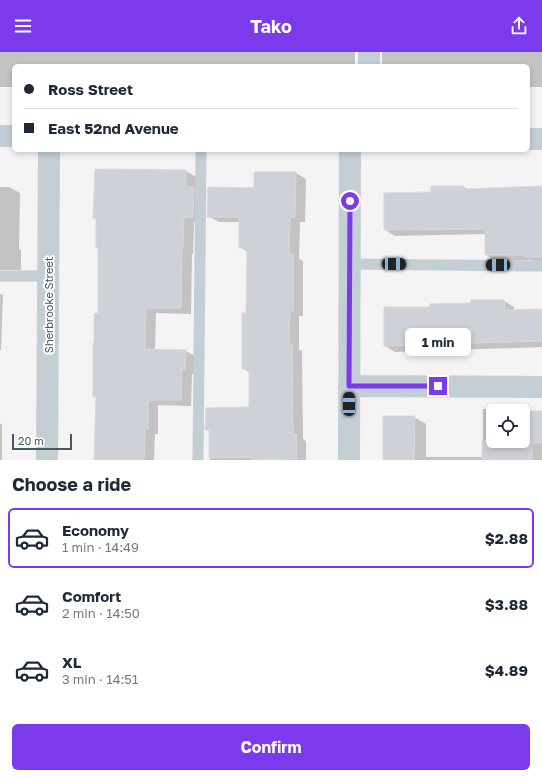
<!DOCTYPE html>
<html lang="en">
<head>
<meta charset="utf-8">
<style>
  body { margin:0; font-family:"Golos Text",sans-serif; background:#f2f2f3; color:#1f2937; height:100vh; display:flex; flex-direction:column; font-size:15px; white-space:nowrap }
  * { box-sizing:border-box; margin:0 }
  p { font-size:13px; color:#747a83 }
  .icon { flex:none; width:22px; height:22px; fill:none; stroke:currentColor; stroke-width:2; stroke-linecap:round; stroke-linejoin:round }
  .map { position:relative; height:408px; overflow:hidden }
  .side { display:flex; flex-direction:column; background:#fff; flex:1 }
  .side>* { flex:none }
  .banner { position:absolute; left:12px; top:12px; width:518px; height:88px; border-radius:6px; box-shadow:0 2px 6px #0003; display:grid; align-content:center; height:88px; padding:0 12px; background:#fff }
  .buttons { position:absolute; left:486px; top:352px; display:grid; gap:8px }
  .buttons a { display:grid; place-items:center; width:44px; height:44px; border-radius:6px; background:#fff; box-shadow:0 2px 6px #0003; font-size:20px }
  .scale { position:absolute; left:12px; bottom:10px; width:60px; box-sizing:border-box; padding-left:4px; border:2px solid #485862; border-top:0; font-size:11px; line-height:14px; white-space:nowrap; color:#485862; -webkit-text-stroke:3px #fff; paint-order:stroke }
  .end { position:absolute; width:18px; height:18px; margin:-9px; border:5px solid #7c3aed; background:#fff; box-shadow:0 0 0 2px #fff }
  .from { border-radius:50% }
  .bubble { position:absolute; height:28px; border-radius:6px; background:#fff; box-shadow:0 2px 6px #0003; font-size:13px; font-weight:700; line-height:28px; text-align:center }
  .car { position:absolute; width:12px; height:24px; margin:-12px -6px; border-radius:5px; box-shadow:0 0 3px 1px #0007; background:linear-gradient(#222 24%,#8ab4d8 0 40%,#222 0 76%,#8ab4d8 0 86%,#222 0) }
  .banner b { display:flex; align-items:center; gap:14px; height:38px; font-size:15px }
  .banner b+b { border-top:1px solid #e0e1e3 }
  .banner i { width:10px; height:10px; background:#1f2937 }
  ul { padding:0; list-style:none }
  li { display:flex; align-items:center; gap:12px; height:60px; margin:0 8px 6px; padding:0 4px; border:2px solid transparent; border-radius:6px }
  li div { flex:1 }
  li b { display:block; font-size:15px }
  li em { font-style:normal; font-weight:700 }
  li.on { border-color:#7c3aed }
  li>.icon { width:36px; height:36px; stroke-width:1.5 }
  h2 { padding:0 12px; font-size:18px; line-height:48px }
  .cta { display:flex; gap:8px; margin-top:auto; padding:8px 12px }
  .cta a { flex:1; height:46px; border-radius:6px; background:#7c3aed; color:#fff; font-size:16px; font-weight:700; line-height:46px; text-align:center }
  header { display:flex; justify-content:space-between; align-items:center; height:52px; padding:0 12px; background:#7c3aed; color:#fff; font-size:18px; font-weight:700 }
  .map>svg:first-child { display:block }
  .shadow { fill:#0003 }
  .building { fill:#ced2d8; stroke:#d6d9de }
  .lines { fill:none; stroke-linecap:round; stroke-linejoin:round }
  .service { stroke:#c3ced5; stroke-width:11 }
  .minor { stroke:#c3ced5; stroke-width:22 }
  .route { stroke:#7c3aed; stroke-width:5 }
  .labels { text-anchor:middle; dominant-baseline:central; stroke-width:4; stroke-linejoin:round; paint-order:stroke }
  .street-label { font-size:11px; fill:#485862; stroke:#fff }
</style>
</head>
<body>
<header><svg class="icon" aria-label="menu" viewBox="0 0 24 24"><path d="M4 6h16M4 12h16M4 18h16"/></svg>Tako<svg class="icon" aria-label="share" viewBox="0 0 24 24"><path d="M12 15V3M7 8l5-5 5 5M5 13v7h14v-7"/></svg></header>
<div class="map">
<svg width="542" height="408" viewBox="0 0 542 408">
  <rect width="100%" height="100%" fill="#f5f3f3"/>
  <!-- shadow -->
  <path class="shadow" d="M 0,0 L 355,0 L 355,14 L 14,14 L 14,35 L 0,35 Z
    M 382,0 L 542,0 L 542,35 L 528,35 L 528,14 L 382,14 Z
    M 96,118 L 186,119 L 196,125 L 203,170 L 194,170 L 193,202 L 192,202 L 191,262 L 156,261 L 155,298 L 185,299 L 196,304 L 195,322 L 192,322 L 191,354 L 158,353 L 158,382 L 155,382 L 154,408 L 95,408 L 97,346 L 94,345 L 95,292 L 99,262 L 99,197 L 97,195 L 97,168 L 94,166 Z
    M 296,121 L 306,127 L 305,170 L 300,170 L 299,207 L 303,209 L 303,264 L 299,264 L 299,298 L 302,299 L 303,387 L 306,389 L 306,408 L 210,408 L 210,379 L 206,377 L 250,356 L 250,321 L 243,316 L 247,262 L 248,200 L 240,195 L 240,170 L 219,170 L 208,164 L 255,137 Z
    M 0,135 L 9,135 L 20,141 L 19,197 L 21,198 L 21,218 L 0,218 Z
    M 464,135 L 469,138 L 542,135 L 542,211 L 536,211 L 532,208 L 496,209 L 486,203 L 486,182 L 395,184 L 385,178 L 432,141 Z
    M 0,242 L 3,243 L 1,298 L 0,298 Z
    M 472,249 L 504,249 L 514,255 L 514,259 L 542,258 L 542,295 L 395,300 L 385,294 L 431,256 L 472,252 Z
    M 0,335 L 0,371 L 2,373 L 2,408 L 0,408 Z
    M 483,357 L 506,357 L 508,359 L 493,359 L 493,389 L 523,389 L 523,360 L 542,360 L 542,408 L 384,408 L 414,365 L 426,372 L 426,405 L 483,405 Z"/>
  <!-- building -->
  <path class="building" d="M 95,117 L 186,118 L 186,135 L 194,135 L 193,165 L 184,165 L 183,196 L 182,196 L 181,256 L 146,256 L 145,297 L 186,298 L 185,317 L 182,317 L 181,348 L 148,348 L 148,377 L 145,377 L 144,408 L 94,408 L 96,345 L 93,345 L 93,291 L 94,291 L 94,261 L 98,261 L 98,196 L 96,196 L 96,166 L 93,166 Z
    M 254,120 L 296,120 L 295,165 L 290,165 L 289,202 L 293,202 L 293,259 L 290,259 L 289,292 L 292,292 L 293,382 L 296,382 L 297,407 L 252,408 L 252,405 L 209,406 L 209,378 L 205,378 L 206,356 L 249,355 L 249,317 L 242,317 L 242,261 L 246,261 L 247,196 L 239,196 L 239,165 L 207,165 L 208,135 L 254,136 Z
    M 431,134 L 464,134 L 464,137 L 542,134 L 542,205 L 525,205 L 525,203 L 485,203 L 485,177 L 384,178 L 384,141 L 431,140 Z
    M 471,248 L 504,248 L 505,258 L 542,257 L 542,289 L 384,294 L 384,255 L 430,255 L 430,252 L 471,251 Z
    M 523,359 L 542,359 L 542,391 L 532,391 L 532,408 L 482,408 L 482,389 L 523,389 Z
    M 383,364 L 415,364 L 414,408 L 383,408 Z"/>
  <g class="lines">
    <!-- service -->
    <path class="service" d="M 350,212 L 542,214
      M 0,224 L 48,224
      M 198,408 L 201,98"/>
    <!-- minor -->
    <path class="minor" d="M 369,0 L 369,14
      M 0,84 L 14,84
      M 528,87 L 542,87
      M 349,334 L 542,335
      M 47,408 L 49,98
      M 349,408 L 350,98"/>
  </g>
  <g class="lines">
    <!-- route -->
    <path class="route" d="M 350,149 L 349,334 L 438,334"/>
  </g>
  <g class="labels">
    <!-- street labels -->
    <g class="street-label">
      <text transform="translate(48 253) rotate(-90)">Sherbrooke Street</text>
    </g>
  </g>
</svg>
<div class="buttons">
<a><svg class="icon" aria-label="locate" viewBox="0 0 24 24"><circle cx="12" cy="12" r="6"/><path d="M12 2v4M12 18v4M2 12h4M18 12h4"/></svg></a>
</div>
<div class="scale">20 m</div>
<i class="end from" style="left:350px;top:149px"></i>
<i class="end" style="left:438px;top:334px"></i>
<div class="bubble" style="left:405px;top:276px;width:66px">1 min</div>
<i class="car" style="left:394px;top:212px;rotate:91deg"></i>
<i class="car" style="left:498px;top:213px;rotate:270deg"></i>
<i class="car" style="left:349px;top:352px;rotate:0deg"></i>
<div class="banner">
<b><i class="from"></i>Ross Street</b>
<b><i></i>East 52nd Avenue</b>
</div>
</div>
<section class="side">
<h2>Choose a ride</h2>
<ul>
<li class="on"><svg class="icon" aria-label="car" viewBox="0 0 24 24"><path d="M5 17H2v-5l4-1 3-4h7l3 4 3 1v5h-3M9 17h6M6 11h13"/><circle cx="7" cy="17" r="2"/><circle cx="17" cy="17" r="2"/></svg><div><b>Economy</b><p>1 min · 14:49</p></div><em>$2.88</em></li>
<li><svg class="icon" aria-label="car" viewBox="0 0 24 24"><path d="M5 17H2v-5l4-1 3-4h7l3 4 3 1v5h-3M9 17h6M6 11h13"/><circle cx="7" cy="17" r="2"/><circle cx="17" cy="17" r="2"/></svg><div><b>Comfort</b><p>2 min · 14:50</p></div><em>$3.88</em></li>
<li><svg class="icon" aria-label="car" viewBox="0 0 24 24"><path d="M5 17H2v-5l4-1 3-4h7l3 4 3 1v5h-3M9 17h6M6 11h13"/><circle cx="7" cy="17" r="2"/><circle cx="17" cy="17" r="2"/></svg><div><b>XL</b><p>3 min · 14:51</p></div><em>$4.89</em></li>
</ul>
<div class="cta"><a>Confirm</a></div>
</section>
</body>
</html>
